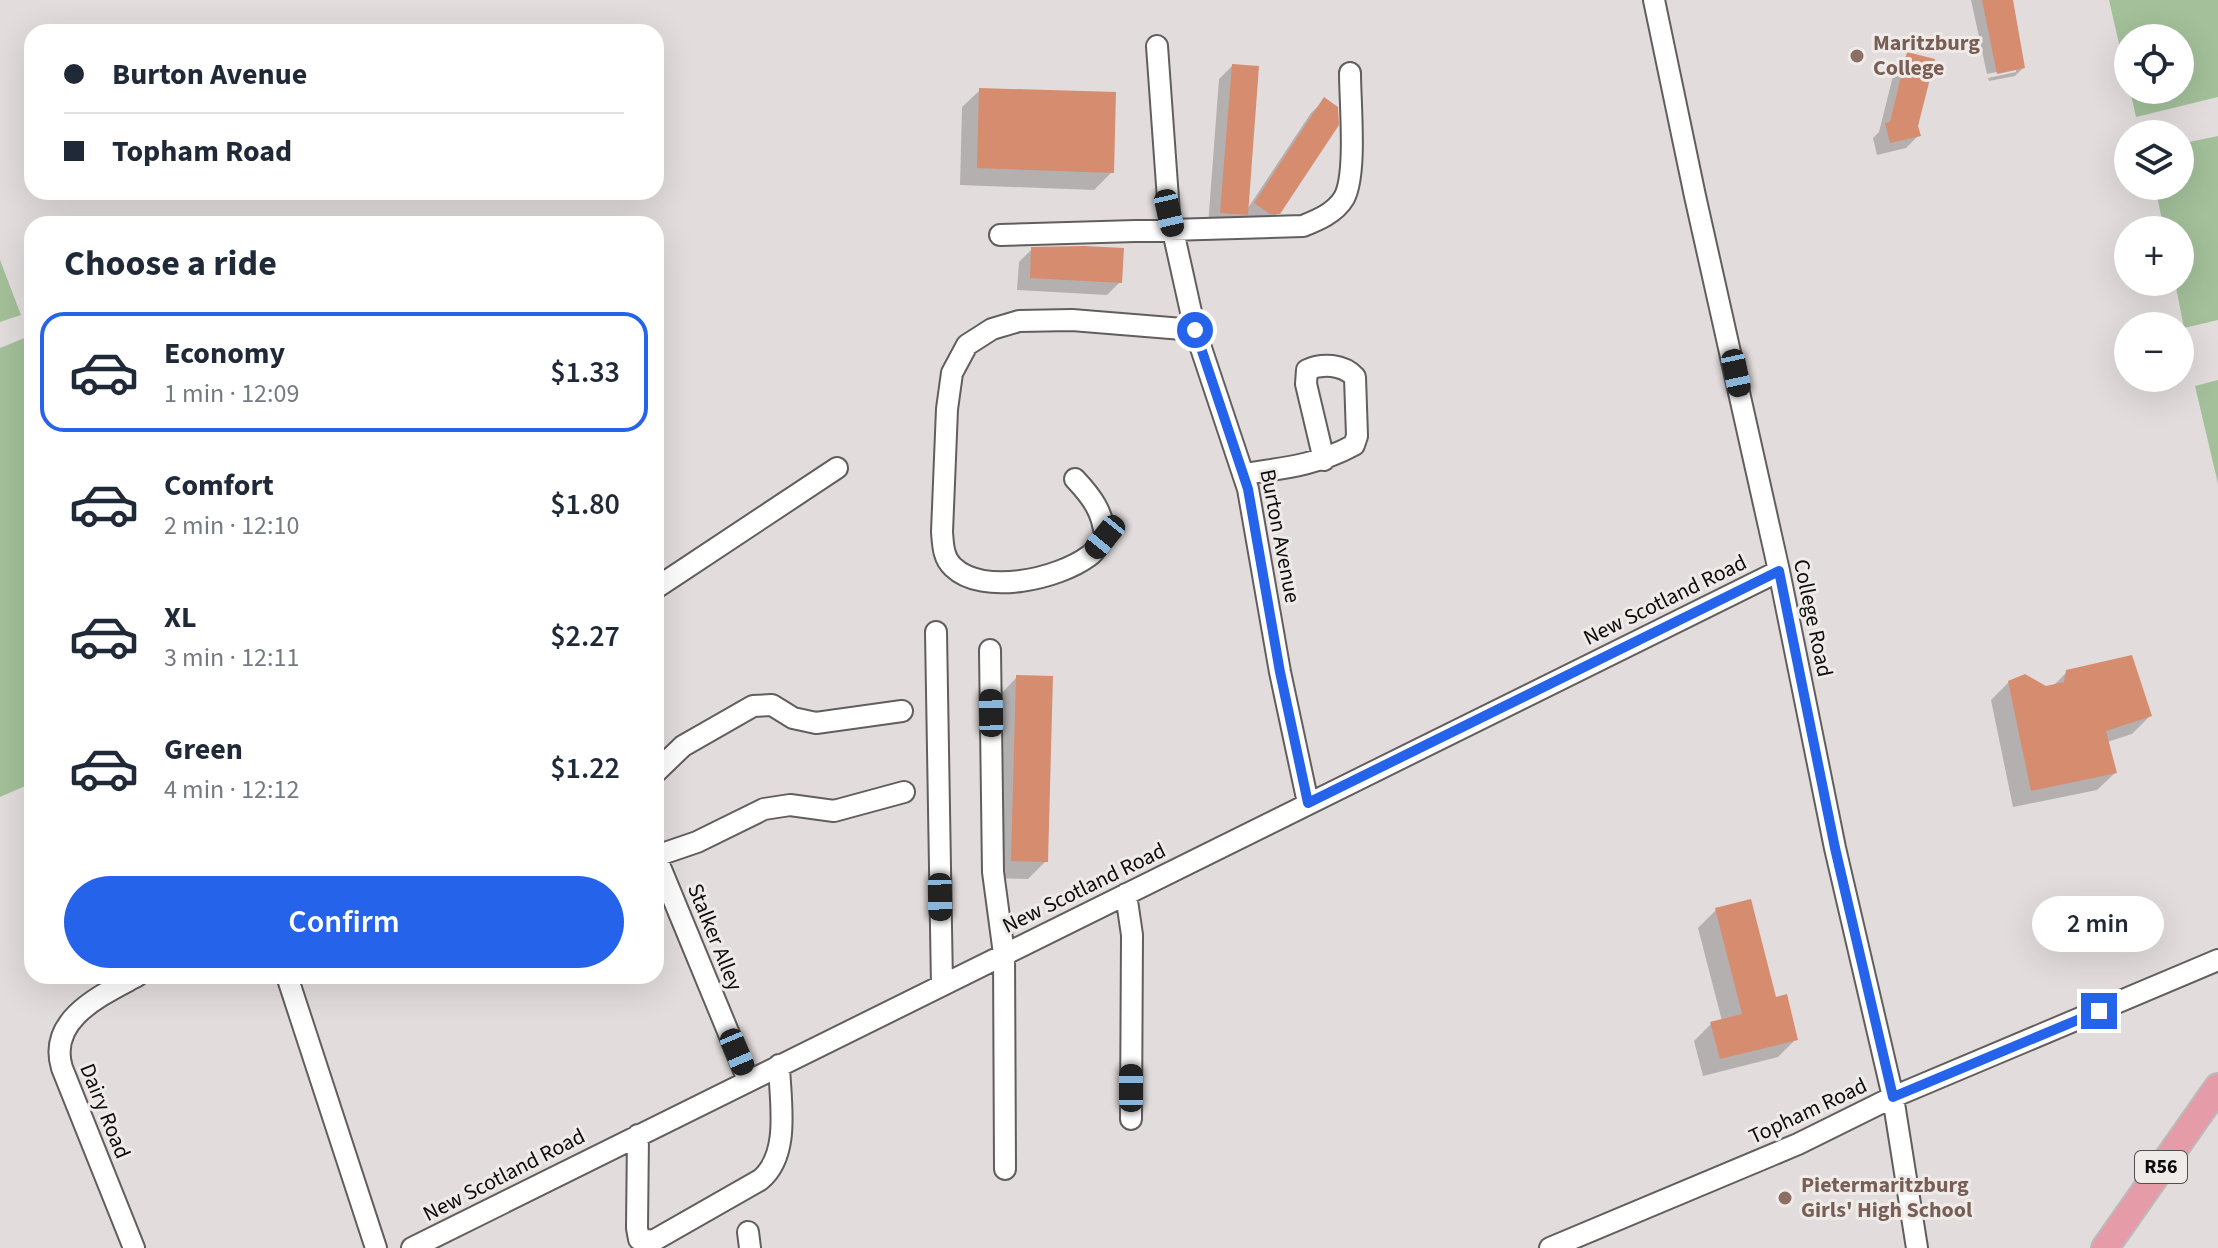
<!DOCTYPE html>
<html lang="en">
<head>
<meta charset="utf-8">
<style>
  body { margin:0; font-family:"Source Sans 3",sans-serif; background:#f2f2f3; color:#1f2937; height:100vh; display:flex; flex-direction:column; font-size:30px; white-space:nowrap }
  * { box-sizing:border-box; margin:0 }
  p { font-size:26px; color:#747a83 }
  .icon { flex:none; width:44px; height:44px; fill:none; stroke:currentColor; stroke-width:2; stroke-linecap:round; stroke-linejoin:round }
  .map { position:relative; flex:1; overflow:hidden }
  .panel { position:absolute; left:24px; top:216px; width:640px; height:768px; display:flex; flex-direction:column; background:#fff; border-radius:24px; box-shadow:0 8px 32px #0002 }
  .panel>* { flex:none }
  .guide { position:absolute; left:24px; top:24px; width:640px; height:176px; border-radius:24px; box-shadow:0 8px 32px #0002; display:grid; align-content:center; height:176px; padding:0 40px; background:#fff }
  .fabs { position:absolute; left:2114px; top:24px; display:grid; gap:16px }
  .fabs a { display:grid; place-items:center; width:80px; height:80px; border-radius:50%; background:#fff; box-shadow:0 8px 32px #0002; font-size:40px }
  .end { position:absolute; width:36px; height:36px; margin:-18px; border:10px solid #2563eb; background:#fff; box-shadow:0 0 0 4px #fff }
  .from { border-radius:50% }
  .bubble { position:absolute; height:56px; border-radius:28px; background:#fff; box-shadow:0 8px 32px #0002; font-size:26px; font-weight:600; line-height:56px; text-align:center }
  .car { position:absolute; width:24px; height:48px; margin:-24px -12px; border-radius:10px; box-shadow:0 0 6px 2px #0007; background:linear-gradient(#222 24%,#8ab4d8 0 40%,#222 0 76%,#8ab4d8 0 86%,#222 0) }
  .guide b { display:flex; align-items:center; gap:28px; height:76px; font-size:30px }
  .guide b+b { border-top:2px solid #e0e1e3 }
  .guide i { width:20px; height:20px; background:#1f2937 }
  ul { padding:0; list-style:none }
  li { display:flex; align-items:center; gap:24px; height:120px; margin:0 16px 12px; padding:0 24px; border:4px solid transparent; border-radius:24px }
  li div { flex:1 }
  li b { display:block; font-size:30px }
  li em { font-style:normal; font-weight:600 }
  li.on { border-color:#2563eb }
  li>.icon { width:72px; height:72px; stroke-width:1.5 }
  h2 { padding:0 40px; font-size:36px; line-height:96px }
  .button { display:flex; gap:16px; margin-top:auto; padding:16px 40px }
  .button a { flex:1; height:92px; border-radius:48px; background:#2563eb; color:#fff; font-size:32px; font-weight:600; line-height:92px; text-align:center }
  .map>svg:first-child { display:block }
  .green { fill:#a3c09a }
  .shadow { fill:#0003 }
  .building { fill:#d68c6f }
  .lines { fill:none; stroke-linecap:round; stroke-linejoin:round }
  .minor-casing { stroke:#625e5d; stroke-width:24 }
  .major-casing { stroke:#bbb; stroke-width:30 }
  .minor { stroke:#fff; stroke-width:20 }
  .major { stroke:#e59ba8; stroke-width:26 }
  .route { stroke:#2563eb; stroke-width:10 }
  .education-dot { fill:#8d6e63; stroke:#efebe9; stroke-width:3 }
  .labels { text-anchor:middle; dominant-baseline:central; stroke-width:6; stroke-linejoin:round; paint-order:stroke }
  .shield { fill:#efebe9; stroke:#514e4e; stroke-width:2 }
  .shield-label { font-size:20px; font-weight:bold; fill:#0d0b0b }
  .education-label { font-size:22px; font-weight:bold; fill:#785e54; stroke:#efebe9; text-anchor:start }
  .street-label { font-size:22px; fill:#0d0b0b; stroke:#efebe9 }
</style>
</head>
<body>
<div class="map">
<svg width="2218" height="1248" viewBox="0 0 2218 1248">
  <rect width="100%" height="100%" fill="#e2dddc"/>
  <!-- green -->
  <path class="green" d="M 2109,0 L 2218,0 L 2218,97 L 2136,117 L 2130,90 L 2180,90 L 2180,38 L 2128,38 L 2128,83 Z
    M 2218,136 L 2218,320 L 2184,328 L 2175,282 L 2180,282 L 2180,230 L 2164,230 L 2155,186 L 2180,186 L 2180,144 Z
    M 0,260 L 21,315 L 0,322 Z
    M 32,335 L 32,783 L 0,797 L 0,348 Z
    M 2218,380 L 2218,484 L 2195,386 Z"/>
  <!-- shadow -->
  <path class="shadow" d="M 1971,0 L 2010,0 L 2023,68 L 2015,76 L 1989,81 L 1988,78 L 2016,72 L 2016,68 L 1987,74 Z
    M 1908,54 L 1919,135 L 1906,148 L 1877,155 L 1873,138 L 1879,132 L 1895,68 Z
    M 1232,66 L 1246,211 L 1311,113 L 1324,100 L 1279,212 L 1265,226 L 1257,226 L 1243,217 L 1233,227 L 1208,226 L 1219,79 Z
    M 980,90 L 1112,172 L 1094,190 L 960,185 L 962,107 Z
    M 1032,249 L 1120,282 L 1107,295 L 1017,290 L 1019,262 Z
    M 2067,672 L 2150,716 L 2132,734 L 2107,742 L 2115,773 L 2097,790 L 2013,807 L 1991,700 L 2009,682 L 2046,688 L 2053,686 Z
    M 1017,677 L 1046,861 L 1028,879 L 994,878 L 1000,695 Z
    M 1716,910 L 1775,999 L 1796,1039 L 1778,1057 L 1703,1076 L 1694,1041 L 1711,1024 L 1722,1021 L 1698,928 Z"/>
  <!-- building -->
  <path class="building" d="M 1982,0 L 2013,0 L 2025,68 L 1997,74 Z
    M 1907,52 L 1935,59 L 1918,126 L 1921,136 L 1890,143 L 1885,123 L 1890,122 Z
    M 1232,64 L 1259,66 L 1248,215 L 1220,213 Z
    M 979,88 L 1116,92 L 1114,173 L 977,168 Z
    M 1324,97 L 1338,107 L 1339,125 L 1280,214 L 1270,214 L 1254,203 Z
    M 1084,246 L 1124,248 L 1122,283 L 1030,278 L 1031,247 Z
    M 2132,655 L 2152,716 L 2106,731 L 2117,773 L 2031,791 L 2008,681 L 2025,674 L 2046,686 L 2064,682 L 2066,670 Z
    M 1016,675 L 1053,676 L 1048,862 L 1011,861 Z
    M 1751,899 L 1776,997 L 1787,994 L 1798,1040 L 1720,1059 L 1710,1022 L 1742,1014 L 1715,908 Z"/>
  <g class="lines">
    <defs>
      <path id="minor" d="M 1654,0 L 1695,196 L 1779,571 L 1835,848 L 1893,1097 L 1917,1248
        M 1157,46 L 1169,213 L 1195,330 L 1248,489 L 1280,672 L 1308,803
        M 1000,235 L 1303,226 C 1318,220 1335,213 1344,198 C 1357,175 1350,102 1350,73
        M 1244,474 C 1285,468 1317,465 1354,445 L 1357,436 L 1355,377 C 1343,364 1322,363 1307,370 L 1306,384 L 1324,460
        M 1075,479 C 1092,497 1103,512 1105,537 C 1100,543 1095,552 1089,556 C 1058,579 983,596 953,567 C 943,558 943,544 942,532 L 947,409 L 952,373 L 967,345 L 992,329 L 1019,321 L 1072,320 L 1195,330
        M 656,588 L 837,468
        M 936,632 L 942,985
        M 990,650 L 993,872 L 1004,954 L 1005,1169
        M 656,772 L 683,746 L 753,706 L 772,705 L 793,718 L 816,723 L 902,711
        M 656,856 L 697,842 L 764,809 L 790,805 L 834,811 L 904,792
        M 656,857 L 748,1080
        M 1126,894 L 1132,935 L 1131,1119
        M 287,976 L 376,1248
        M 638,1135 L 637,1228 L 639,1239 L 653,1241 L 760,1180 C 791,1155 780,1101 779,1065
        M 748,1232 L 750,1248
        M 134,1248 L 62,1068 C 47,1019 102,995 137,976
        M 412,1248 L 1779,571
        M 1550,1248 L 1798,1144 L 1893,1097 L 2218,960"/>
      <path id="major" d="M 2105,1248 L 2218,1087"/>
    </defs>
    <!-- minor casing -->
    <use href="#minor" class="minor-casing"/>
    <!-- major casing -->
    <use href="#major" class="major-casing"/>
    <!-- minor -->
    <use href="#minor" class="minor"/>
    <!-- major -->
    <use href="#major" class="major"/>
  </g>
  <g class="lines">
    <!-- route -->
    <path class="route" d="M 1195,330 L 1248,489 L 1280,672 L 1308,803 L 1779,571 L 1835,848 L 1893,1097 L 2099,1011"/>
  </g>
  <!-- markers -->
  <g class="education-dot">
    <circle cx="1857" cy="56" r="8"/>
    <circle cx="1785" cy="1198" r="8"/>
  </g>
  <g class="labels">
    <!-- shield labels -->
    <rect class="shield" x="2135" y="1151" width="52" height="32" rx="6"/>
    <g class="shield-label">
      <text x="2161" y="1167">R56</text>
    </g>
    <!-- education labels -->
    <g class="education-label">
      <text x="1873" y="43">Maritzburg<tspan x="1873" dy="25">College</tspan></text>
      <text x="1801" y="1185">Pietermaritzburg<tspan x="1801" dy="25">Girls' High School</tspan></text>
    </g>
    <!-- street labels -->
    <g class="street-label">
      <text transform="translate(1280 536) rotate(79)">Burton Avenue</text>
      <text transform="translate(1665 600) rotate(-26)">New Scotland Road</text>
      <text transform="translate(1813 618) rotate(78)">College Road</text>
      <text transform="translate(1084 888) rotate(-26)">New Scotland Road</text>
      <text transform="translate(715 937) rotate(68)">Stalker Alley</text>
      <text transform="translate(105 1111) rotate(68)">Dairy Road</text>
      <text transform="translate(1808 1111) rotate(-25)">Topham Road</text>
      <text transform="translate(504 1175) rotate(-27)">New Scotland Road</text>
    </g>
  </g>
</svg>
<div class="fabs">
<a><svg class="icon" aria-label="locate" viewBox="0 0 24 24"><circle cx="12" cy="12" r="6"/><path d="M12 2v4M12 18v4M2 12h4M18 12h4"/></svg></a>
<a><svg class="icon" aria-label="layers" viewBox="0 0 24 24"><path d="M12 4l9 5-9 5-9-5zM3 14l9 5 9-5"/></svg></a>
<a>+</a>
<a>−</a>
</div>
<i class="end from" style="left:1195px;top:330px"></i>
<i class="end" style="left:2099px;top:1011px"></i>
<div class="bubble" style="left:2032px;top:896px;width:132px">2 min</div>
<i class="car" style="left:1169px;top:213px;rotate:167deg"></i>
<i class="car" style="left:1736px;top:373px;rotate:168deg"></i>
<i class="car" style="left:1105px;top:537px;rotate:219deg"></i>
<i class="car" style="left:991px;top:713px;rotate:359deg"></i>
<i class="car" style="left:940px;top:897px;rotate:179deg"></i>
<i class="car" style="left:737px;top:1052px;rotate:157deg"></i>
<i class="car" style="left:1131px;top:1088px;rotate:0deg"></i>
<div class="guide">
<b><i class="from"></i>Burton Avenue</b>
<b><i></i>Topham Road</b>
</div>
<section class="panel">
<h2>Choose a ride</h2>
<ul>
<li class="on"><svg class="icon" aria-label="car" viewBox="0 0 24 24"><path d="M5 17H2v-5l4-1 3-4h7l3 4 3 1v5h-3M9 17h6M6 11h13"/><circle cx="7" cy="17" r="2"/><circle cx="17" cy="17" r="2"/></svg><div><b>Economy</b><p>1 min · 12:09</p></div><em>$1.33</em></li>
<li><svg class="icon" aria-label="car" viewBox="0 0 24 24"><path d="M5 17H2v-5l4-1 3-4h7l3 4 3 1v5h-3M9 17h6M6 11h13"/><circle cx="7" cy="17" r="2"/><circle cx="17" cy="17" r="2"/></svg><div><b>Comfort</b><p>2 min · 12:10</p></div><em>$1.80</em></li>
<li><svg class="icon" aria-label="car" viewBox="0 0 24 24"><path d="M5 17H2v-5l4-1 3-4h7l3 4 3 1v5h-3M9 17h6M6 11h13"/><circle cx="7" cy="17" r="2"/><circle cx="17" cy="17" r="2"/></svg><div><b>XL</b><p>3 min · 12:11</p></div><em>$2.27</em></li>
<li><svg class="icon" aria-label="car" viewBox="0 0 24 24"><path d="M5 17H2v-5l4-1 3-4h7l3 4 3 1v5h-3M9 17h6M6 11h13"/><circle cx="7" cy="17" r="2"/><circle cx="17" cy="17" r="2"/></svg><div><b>Green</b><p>4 min · 12:12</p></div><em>$1.22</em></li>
</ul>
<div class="button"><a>Confirm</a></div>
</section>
</div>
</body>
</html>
